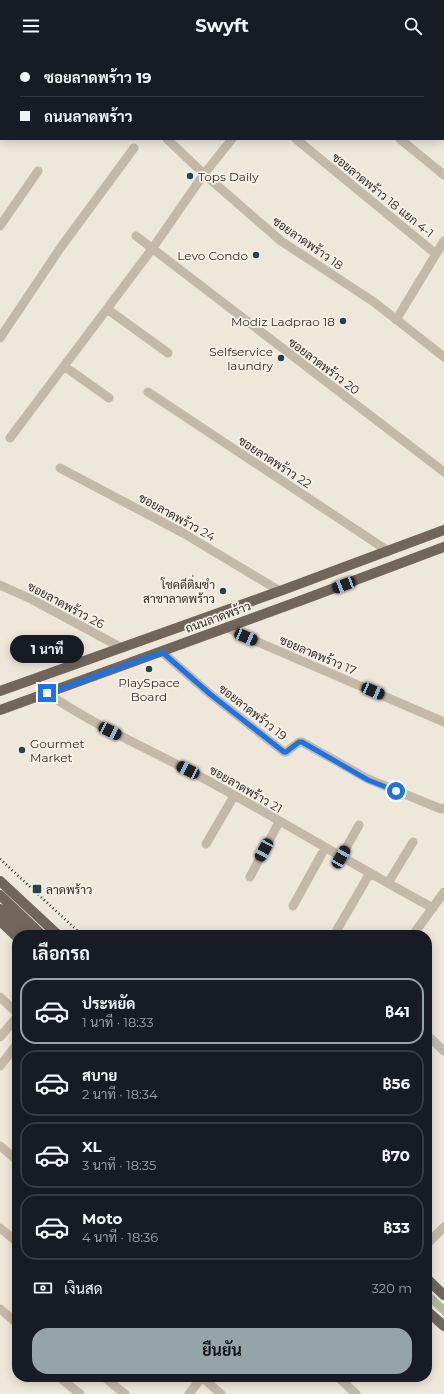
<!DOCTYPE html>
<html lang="th">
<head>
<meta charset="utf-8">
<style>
  body { margin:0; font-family:Montserrat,Sarabun,sans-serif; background:#20242c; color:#f1f3f6; height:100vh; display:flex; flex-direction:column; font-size:15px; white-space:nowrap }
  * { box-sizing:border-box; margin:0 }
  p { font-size:13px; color:#9ea1a6 }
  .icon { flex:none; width:22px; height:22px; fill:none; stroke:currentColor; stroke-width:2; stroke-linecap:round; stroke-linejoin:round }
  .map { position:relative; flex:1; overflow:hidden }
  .details { position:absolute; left:12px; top:878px; width:420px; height:452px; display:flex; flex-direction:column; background:#171b24; border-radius:16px; box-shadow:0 2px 10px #0003 }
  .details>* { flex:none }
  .guide { position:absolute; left:0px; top:0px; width:444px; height:88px; box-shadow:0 2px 10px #0003; display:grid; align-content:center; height:88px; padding:0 20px; background:#171b24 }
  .end { position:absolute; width:18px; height:18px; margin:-9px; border:5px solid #1a73e8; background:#fff; box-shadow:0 0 0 2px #fff }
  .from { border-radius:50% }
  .bubble { position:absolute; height:28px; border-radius:14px; background:#171b24; box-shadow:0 2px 10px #0003; font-size:13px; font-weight:700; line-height:28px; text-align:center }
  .car { position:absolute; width:12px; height:24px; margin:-12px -6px; border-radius:5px; box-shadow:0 0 3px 1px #0007; background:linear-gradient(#222 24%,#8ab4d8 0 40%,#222 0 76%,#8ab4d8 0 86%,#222 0) }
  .guide b { display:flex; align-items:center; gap:14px; height:38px; font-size:15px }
  .guide b+b { border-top:1px solid #363941 }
  .guide i { width:10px; height:10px; background:#f1f3f6 }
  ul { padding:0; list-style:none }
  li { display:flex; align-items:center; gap:12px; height:66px; margin:0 8px 6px; padding:0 12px; border:2px solid #363941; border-radius:16px }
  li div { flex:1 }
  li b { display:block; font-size:15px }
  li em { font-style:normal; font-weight:700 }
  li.selected { border-color:#94a4aa }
  li>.icon { width:36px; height:36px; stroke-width:1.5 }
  h2 { padding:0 20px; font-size:18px; line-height:48px }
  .pay { display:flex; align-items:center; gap:10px; height:44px; padding:0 20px; font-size:15px }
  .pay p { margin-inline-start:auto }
  .button { display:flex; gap:8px; margin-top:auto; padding:8px 20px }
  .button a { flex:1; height:46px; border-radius:16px; background:#94a4aa; color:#111; font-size:16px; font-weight:700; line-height:46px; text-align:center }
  header { display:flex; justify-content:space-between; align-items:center; height:52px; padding:0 20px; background:#171b24; font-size:18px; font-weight:700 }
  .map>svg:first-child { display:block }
  .grass { fill:url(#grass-tufts) }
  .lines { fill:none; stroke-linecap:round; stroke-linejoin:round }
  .minor { stroke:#c4b9a9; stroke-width:9 }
  .major { stroke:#72665b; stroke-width:10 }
  .rail { stroke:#322d27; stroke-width:2.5; stroke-dasharray:1 3; stroke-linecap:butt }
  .route { stroke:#1a73e8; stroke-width:5 }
  .poi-dot { fill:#23444e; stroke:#f6f1e7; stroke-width:1.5 }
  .labels { text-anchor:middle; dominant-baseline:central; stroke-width:3.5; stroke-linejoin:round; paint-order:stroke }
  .poi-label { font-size:12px; fill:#322d27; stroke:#f6f1e7; text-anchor:end }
  .street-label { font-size:12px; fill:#322d27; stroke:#f6f1e7 }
</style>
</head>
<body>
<header><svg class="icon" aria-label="menu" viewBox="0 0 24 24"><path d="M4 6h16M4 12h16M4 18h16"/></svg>Swyft<svg class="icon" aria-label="search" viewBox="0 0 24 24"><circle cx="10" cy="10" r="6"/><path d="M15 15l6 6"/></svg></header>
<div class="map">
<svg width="444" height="1342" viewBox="0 0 444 1342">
  <defs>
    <pattern id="grass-tufts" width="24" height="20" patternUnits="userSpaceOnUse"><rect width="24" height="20" fill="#acbb9d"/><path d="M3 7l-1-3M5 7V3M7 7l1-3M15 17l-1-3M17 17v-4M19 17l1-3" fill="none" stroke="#8d9880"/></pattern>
  </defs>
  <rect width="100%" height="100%" fill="#eee8db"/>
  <!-- grass -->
  <path class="grass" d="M 427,1237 L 444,1253 L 444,1264 L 427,1248 Z"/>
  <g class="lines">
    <!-- minor -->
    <path class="minor" d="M 63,0 L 65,1
      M 399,0 L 401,1
      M 29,1 L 30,0
      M 114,1 L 115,0
      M 185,1 L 186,0
      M 330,1 L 331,0
      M 391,1 L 392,0
      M 443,33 L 444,34
      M 0,41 L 1,40
      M 167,87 L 204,122 L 281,189 L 374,250 L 444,305
      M 296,87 L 436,202
      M 400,87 L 444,123
      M 0,174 L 38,119
      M 136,184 L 444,420
      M 107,257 L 168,301
      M 396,268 L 444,189
      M 0,286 L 61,195 L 134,96
      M 64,314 L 109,346
      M 148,340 L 388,499
      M 10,386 L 152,197 L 204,122 L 232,87
      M 60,416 L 183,481 L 280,539
      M 0,533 L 31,547 L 120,595
      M 228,576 L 246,585 L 444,670
      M 162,600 L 210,642 L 284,700 L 286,700 L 299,690 L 302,690 L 368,727 L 441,757 L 444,756
      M 47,641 C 95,674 149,697 201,725 C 279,767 355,814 433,856
      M 206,792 L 234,744
      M 341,805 L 359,773
      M 250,825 L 279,770
      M 388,831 L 413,790
      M 293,854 L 325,796
      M 334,883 L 370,821
      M 413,883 L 444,840
      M 0,945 L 17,961
      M 427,983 L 444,999
      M 0,985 L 17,965
      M 0,1014 L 17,992
      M 0,1094 L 17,1108
      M 0,1176 L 17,1190
      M 427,1192 L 444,1175
      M 0,1257 L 17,1271
      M 59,1325 L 80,1342
      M 104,1325 L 125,1342
      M 202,1325 L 221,1342
      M 338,1325 L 356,1342
      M 189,1342 L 202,1325"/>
    <!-- major -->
    <path class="major" d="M 0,639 L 280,539 L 444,478
      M 0,658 L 305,547 L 444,495
      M 0,829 L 58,883
      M 0,843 L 42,883
      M 0,857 L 28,883
      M 0,869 L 17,885
      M 427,1227 L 444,1243
      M 427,1259 L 444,1274"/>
    <!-- rail -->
    <path class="rail" d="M 0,807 L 82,883"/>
  </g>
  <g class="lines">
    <!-- route -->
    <path class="route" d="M 47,641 L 162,600 L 210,642 L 284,700 L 286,700 L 299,690 L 302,690 L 368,728 L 396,739"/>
  </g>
  <!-- markers -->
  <g class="poi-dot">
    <circle cx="190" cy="124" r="4"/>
    <circle cx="256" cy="203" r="4"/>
    <circle cx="343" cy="269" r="4"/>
    <circle cx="281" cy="306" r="4"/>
    <circle cx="223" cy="539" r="4"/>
    <circle cx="149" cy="617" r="4"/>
    <circle cx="22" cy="698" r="4"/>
    <rect x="32" y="832" width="10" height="10" rx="2"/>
  </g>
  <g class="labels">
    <!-- poi labels -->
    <g class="poi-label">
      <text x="198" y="124" text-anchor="start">Tops Daily</text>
      <text x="248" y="203">Levo Condo</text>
      <text x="335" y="269">Modiz Ladprao 18</text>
      <text x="273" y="299">Selfservice<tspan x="273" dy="14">laundry</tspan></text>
      <text x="215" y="532">โชคดีติ่มซำ<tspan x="215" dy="14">สาขาลาดพร้าว</tspan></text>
      <text x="149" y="630" text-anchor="middle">PlaySpace<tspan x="149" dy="14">Board</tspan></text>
      <text x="30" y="691" text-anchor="start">Gourmet<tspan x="30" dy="14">Market</tspan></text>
      <text x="46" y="837" text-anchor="start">ลาดพร้าว</text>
    </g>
    <!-- street labels -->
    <g class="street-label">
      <text transform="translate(383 143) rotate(39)">ซอยลาดพร้าว 18 แยก 4-1</text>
      <text transform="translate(308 191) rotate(35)">ซอยลาดพร้าว 18</text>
      <text transform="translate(324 314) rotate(37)">ซอยลาดพร้าว 20</text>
      <text transform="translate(275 410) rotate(33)">ซอยลาดพร้าว 22</text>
      <text transform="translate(177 465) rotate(29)">ซอยลาดพร้าว 24</text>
      <text transform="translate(66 553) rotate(28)">ซอยลาดพร้าว 26</text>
      <text transform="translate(218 565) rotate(-20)">ถนนลาดพร้าว</text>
      <text transform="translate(318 603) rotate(23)">ซอยลาดพร้าว 17</text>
      <text transform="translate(253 660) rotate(38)">ซอยลาดพร้าว 19</text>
      <text transform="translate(246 737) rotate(30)">ซอยลาดพร้าว 21</text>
    </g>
  </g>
</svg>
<i class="end from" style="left:396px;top:739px"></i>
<i class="end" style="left:47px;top:641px"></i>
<div class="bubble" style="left:10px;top:583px;width:74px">1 นาที</div>
<i class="car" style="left:344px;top:533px;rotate:249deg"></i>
<i class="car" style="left:246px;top:585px;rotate:113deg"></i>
<i class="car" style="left:373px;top:639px;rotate:113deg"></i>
<i class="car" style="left:110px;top:679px;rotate:117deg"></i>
<i class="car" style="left:188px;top:718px;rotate:297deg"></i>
<i class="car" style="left:264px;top:798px;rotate:208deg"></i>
<i class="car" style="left:341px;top:805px;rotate:30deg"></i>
<div class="guide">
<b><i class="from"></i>ซอยลาดพร้าว 19</b>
<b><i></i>ถนนลาดพร้าว</b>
</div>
<section class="details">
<h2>เลือกรถ</h2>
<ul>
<li class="selected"><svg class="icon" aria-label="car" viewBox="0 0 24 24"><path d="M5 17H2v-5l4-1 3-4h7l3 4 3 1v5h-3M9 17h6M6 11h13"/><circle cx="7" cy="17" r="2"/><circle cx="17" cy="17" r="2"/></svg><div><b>ประหยัด</b><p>1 นาที · 18:33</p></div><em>฿41</em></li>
<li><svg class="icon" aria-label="car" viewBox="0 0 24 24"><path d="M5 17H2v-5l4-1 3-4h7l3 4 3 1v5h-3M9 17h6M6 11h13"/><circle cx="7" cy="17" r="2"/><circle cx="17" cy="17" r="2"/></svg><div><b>สบาย</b><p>2 นาที · 18:34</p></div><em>฿56</em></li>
<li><svg class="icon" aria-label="car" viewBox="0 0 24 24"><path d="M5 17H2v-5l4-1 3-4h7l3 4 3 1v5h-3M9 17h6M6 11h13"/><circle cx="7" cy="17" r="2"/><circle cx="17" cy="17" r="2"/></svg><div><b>XL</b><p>3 นาที · 18:35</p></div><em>฿70</em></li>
<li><svg class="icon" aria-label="car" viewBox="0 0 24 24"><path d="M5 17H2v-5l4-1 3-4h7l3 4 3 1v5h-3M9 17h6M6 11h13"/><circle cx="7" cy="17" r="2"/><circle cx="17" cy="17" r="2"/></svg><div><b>Moto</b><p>4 นาที · 18:36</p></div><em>฿33</em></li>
</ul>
<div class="pay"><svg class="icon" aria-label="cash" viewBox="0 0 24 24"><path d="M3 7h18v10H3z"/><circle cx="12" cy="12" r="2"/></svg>เงินสด<p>320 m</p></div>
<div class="button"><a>ยืนยัน</a></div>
</section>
</div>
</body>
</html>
